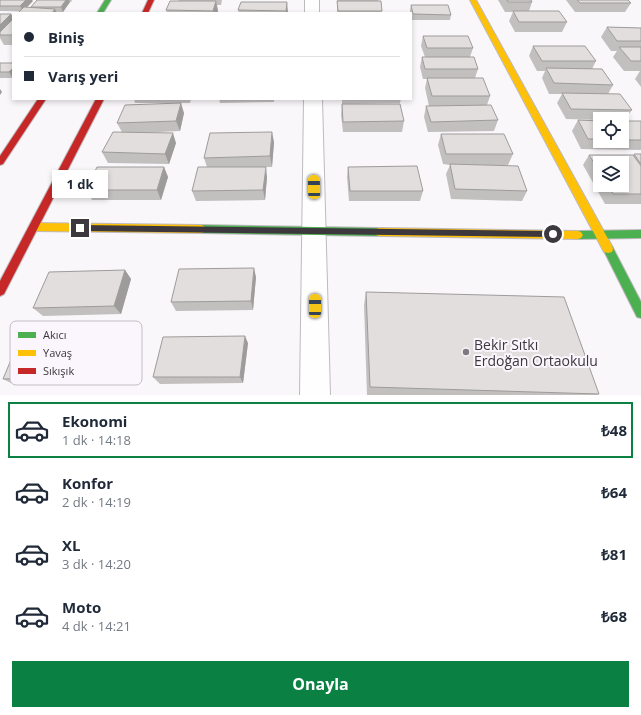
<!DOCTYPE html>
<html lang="tr">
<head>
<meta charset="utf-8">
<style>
  body { margin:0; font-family:"Open Sans",sans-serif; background:#f6f6f7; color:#1f2937; height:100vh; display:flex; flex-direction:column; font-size:15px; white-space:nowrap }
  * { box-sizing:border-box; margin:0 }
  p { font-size:13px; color:#747a83 }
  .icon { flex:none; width:22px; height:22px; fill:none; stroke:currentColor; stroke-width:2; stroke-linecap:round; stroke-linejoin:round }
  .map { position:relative; height:395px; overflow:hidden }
  .panel { display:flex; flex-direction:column; background:#fff; flex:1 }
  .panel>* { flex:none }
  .guide { position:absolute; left:12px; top:12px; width:400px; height:88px; border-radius:0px; box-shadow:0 2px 6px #0003; display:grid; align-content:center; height:88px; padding:0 12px; background:#fff }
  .fabs { position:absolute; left:593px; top:112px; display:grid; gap:8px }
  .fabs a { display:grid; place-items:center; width:36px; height:36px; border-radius:0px; background:#fff; box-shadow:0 2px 6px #0003; font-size:20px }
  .end { position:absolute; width:18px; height:18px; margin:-9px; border:5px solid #3c383d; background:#fff; box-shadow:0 0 0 2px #fff }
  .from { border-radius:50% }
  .bubble { position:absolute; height:28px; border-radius:0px; background:#fff; box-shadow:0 2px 6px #0003; font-size:13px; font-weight:700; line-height:28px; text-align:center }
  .car { position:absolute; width:12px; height:24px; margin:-12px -6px; border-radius:5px; box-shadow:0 0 3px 1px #0007; background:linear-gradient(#f5c518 24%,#345 0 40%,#f5c518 0 76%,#345 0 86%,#f5c518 0) }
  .guide b { display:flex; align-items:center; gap:14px; height:38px; font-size:15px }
  .guide b+b { border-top:1px solid #e0e1e3 }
  .guide i { width:10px; height:10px; background:#1f2937 }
  ul { padding:7px 0 0; list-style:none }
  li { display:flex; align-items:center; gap:12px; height:56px; margin:0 8px 6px; padding:0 4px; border:2px solid transparent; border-radius:0px }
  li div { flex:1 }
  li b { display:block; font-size:15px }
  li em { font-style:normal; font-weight:700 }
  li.active { border-color:#0b8043 }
  li>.icon { width:36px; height:36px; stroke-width:1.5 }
  .primary-button { display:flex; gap:8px; margin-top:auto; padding:8px 12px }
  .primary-button a { flex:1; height:46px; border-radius:0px; background:#0b8043; color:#fff; font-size:16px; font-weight:700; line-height:46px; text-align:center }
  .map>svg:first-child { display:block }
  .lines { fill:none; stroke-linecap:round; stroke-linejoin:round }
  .street-casing { stroke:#bebabe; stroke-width:2 }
  .fast-casing { stroke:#bebabe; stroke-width:2 }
  .slow-casing { stroke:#bebabe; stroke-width:2 }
  .jam-casing { stroke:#bebabe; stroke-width:2 }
  .street { fill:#fefefe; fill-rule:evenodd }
  .fast { fill:#4caf50; fill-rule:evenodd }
  .slow { fill:#ffc107; fill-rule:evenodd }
  .jam { fill:#c62828; fill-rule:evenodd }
  .wall { fill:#c2bfbf; fill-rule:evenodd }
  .shaded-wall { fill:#9e9b9b }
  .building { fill:#e2dede; stroke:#9e9b9b }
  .route { fill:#3c383d }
  .poi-dot { fill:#7e7b80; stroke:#fbf5fd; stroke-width:1.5 }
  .labels { text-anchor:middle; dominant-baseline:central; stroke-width:4; stroke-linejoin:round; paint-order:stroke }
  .near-poi-label { font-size:14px; fill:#3c383d; stroke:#fbf5fd; text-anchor:start }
  .key { fill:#fbf5fd; stroke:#c2bcc3; stroke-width:1 }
  .key-label { font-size:11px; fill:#3c383d }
</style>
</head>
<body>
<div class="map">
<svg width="641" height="395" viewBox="0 0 641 395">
  <rect width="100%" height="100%" fill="#faf7fb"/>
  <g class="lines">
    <defs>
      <path id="street" d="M 305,0 L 319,0 L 319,13 L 305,13 Z
        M 304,99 L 322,99 L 330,395 L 300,395 Z"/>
      <path id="fast" d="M 105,0 L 111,0 L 103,13 L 97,13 Z
        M 201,225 L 379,228 L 382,229 L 384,232 L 382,235 L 379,236 L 201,233 L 198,232 L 196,229 L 198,226 Z
        M 641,230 L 641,238 L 578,239 L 575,238 L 573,235 L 575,232 L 578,231 Z
        M 608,245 L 612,246 L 641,302 L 641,318 L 637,317 L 603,249 L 604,246 Z"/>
      <path id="slow" d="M 470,0 L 476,0 L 612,246 L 613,249 L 612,252 L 608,253 L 604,252 Z
        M 34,223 L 201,225 L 204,226 L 206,229 L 204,232 L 201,233 L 34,231 L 31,230 L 29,227 L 31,224 Z
        M 379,228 L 578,231 L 581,232 L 583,235 L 581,238 L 578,239 L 379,236 L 376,235 L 374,232 L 376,229 Z"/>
      <path id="jam" d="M 148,0 L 154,0 L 148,13 L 142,13 Z
        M 38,99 L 46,99 L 3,164 L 0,165 L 0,156 Z
        M 96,99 L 104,99 L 4,294 L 0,296 L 0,281 Z"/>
    </defs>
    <!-- street casing -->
    <use href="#street" class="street-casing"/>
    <!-- fast casing -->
    <use href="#fast" class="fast-casing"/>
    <!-- slow casing -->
    <use href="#slow" class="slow-casing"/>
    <!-- jam casing -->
    <use href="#jam" class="jam-casing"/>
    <!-- street -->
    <use href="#street" class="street"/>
    <!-- fast -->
    <use href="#fast" class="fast"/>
    <!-- slow -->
    <use href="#slow" class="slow"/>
    <!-- jam -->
    <use href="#jam" class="jam"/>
  </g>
  <!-- wall -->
  <path class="wall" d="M 0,0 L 33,1 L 27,7 L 31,8 L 37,0 L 72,0 L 71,2 L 70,2 L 63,12 L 0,11 Z
    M 178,0 L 222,0 L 221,5 L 217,5 L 218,11 L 217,13 L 167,13 L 166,10 L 179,1 Z
    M 337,0 L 378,0 L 382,11 L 382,13 L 337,13 Z
    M 498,0 L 531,0 L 532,2 L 529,11 L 567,22 L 562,32 L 515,32 L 509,21 L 513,12 L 505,12 Z
    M 566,0 L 628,0 L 631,3 L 625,12 L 575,12 Z
    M 287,2 L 287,13 L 239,13 L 238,10 Z
    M 411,5 L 451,15 L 450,20 L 412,20 L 411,13 L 410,13 L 410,10 Z
    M 0,14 L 11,14 L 13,17 L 13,45 L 4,45 L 0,38 Z
    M 607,27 L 641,28 L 641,87 L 635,79 L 640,71 L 624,71 L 613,57 L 617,51 L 611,51 L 601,37 Z
    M 423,36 L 473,48 L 470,57 L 478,69 L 475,78 L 490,96 L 487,105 L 498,120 L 494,131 L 428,132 L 424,117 L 426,106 L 448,106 L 429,106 L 425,88 L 427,79 L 423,79 L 420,67 L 422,57 L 425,57 L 421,46 Z
    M 533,46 L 596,61 L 592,69 L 613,85 L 608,94 L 632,110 L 624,120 L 622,120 L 622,119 L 600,119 L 600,120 L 566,119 L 557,103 L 562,94 L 549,94 L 542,78 L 545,71 L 537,71 L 529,56 Z
    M 0,63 L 13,63 L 13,78 L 0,78 Z
    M 134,99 L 191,99 L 190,103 L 135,103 Z
    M 219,99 L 274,99 L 274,102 L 220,103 Z
    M 342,99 L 401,99 L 400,103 L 342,104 Z
    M 342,104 L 404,121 L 402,132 L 343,132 L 341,115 Z
    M 184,113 L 180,131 L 140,133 L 176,143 L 169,164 L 108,163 L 102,152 L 122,132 L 117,123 Z
    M 578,120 L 600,121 L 600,141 L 622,141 L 622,121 L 641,121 L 641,150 L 581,149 L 572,131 Z
    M 441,134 L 513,154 L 508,165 L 457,165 L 527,191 L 522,201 L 451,199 L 446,174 L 450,165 L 443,164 L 438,145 Z
    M 274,142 L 272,167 L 252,167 L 267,177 L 265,200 L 196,201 L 192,191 L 207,167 L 204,158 Z
    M 634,154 L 641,154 L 641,204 L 605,204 L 583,165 L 589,155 L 633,155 ZM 600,163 L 622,185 L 600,185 Z
    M 164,167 L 168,177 L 161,200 L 92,200 L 86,190 Z
    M 348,167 L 423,191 L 420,201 L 349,201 L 347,177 Z
    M 125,270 L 131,279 L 121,314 L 43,316 L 33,308 Z
    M 256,277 L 253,310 L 176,311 L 171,302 Z
    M 366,292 L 599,394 L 597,395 L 367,395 L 364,305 Z
    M 105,336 L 113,344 L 102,382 L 15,385 L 3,379 Z
    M 248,343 L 243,383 L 160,384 L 153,377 Z"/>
  <!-- shaded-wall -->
  <path class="shaded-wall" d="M 26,0 L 32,0 L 33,1 L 23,11 L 20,6 Z
    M 66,0 L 69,0 L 70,2 L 63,12 L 61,7 Z
    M 216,1 L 218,11 L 217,13 L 214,13 L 213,11 Z
    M 287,2 L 288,12 L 287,13 L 286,13 Z
    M 55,9 L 57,13 L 52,13 Z
    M 11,14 L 13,17 L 13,21 L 0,33 L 0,25 Z
    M 13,68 L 13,78 L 9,72 Z
    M 0,89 L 2,92 L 0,95 Z
    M 181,103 L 184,113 L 180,131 L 176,121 Z
    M 272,132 L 274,142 L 272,167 L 270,156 Z
    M 173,133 L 176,143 L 169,164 L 165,154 Z
    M 164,167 L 168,177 L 161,200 L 157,190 Z
    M 266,167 L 267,177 L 265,200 L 263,190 Z
    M 254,268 L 256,277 L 253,310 L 251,301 Z
    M 125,270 L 131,279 L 121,314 L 114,306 Z
    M 105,336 L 113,344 L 102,382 L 94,376 Z
    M 245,336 L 248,343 L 243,383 L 240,377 Z"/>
  <!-- building -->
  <path class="building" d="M 0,0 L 26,0 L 20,6 L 0,6 Z
    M 37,0 L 66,0 L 61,7 L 31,7 Z
    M 507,0 L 531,0 L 532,2 L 508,2 Z
    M 577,0 L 628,0 L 631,3 L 580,3 Z
    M 170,1 L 216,1 L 213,11 L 166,10 Z
    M 337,1 L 381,1 L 382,11 L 338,11 Z
    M 241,2 L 287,2 L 286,11 L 238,10 Z
    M 411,5 L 448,5 L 451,15 L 413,14 Z
    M 24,7 L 55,9 L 52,13 L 18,13 Z
    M 513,11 L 559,11 L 567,22 L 519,22 Z
    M 0,14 L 11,14 L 0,25 Z
    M 13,19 L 13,35 L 0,35 L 0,32 Z
    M 607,27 L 641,28 L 641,41 L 617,41 Z
    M 423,36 L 468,36 L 473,48 L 427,48 Z
    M 533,46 L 585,46 L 596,61 L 542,61 Z
    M 619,47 L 641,47 L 641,61 L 631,61 Z
    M 422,57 L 474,57 L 478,69 L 425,69 Z
    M 0,63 L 13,63 L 13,68 L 9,72 L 0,72 Z
    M 546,68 L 602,69 L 613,85 L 554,83 Z
    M 427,78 L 483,78 L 490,96 L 432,96 Z
    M 562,93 L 620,94 L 632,110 L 571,109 Z
    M 181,103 L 176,121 L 117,123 L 125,105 Z
    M 342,104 L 400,104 L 404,121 L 343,122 Z
    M 491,105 L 498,120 L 431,122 L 426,106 Z
    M 578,120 L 600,121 L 600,139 L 588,139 Z
    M 622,121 L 641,121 L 641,140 L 622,140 Z
    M 113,132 L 173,133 L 165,154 L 102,152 Z
    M 272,132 L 270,156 L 204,158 L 210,133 Z
    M 441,134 L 504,134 L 513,154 L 446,154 Z
    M 634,154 L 641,154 L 641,164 Z
    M 589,155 L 633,155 L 641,166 L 641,194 L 613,194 L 608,185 L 622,185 L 622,163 L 600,163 L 600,172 Z
    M 450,164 L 518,166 L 527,191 L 455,189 Z
    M 417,166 L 423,191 L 350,191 L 348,167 Z
    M 97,167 L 164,167 L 157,190 L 86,190 Z
    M 198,167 L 266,167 L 263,190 L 192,191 Z
    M 254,268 L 251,301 L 171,302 L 179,269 Z
    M 125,270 L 114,306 L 33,308 L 49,272 Z
    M 366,292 L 564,297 L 599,394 L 370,387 Z
    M 105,336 L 94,376 L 3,379 L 20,338 Z
    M 245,336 L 240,377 L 153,377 L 163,337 Z"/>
  <!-- route -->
  <path class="route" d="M 80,225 L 553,231 L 557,234 L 553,237 L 80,231 L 77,228 Z"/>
  <!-- markers -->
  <circle class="poi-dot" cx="466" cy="352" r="4"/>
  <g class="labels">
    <!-- near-poi labels -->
    <g class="near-poi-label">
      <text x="474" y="344">Bekir Sıtkı<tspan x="474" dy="16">Erdoğan Ortaokulu</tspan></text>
    </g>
  </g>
  <!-- legend -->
  <rect x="10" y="321" width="132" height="64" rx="6" class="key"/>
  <rect x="18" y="332" width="18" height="6" fill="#4caf50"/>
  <rect x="18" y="350" width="18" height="6" fill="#ffc107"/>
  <rect x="18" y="368" width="18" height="6" fill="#c62828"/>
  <g class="key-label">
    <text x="43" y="339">Akıcı</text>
    <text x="43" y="357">Yavaş</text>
    <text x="43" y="375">Sıkışık</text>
  </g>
</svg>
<div class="fabs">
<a><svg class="icon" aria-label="locate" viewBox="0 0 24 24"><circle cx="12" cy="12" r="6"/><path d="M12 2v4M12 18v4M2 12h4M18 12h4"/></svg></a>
<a><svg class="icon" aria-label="layers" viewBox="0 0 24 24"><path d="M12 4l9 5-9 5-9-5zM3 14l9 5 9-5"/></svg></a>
</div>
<i class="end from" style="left:553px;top:234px"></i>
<i class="end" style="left:80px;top:228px"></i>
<div class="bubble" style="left:52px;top:170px;width:56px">1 dk</div>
<i class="car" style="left:314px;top:187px;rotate:359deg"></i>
<i class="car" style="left:315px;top:306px;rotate:0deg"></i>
<div class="guide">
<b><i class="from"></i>Biniş</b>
<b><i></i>Varış yeri</b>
</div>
</div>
<section class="panel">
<ul>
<li class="active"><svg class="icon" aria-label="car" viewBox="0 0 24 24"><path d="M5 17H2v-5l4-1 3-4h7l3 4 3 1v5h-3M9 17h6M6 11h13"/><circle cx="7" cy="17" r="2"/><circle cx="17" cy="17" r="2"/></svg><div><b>Ekonomi</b><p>1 dk · 14:18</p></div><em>₺48</em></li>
<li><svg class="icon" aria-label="car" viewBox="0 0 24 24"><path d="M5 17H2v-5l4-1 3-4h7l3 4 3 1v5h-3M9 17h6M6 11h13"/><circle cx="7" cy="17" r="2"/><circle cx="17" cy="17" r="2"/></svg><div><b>Konfor</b><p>2 dk · 14:19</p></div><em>₺64</em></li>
<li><svg class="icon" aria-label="car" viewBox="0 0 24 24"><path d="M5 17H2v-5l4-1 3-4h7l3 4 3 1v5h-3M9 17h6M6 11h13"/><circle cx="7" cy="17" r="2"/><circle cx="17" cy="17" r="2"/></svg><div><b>XL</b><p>3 dk · 14:20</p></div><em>₺81</em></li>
<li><svg class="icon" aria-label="car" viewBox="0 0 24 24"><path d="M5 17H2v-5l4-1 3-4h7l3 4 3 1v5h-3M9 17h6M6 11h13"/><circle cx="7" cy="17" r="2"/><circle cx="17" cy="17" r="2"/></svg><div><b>Moto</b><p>4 dk · 14:21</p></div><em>₺68</em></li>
</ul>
<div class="primary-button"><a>Onayla</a></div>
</section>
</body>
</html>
